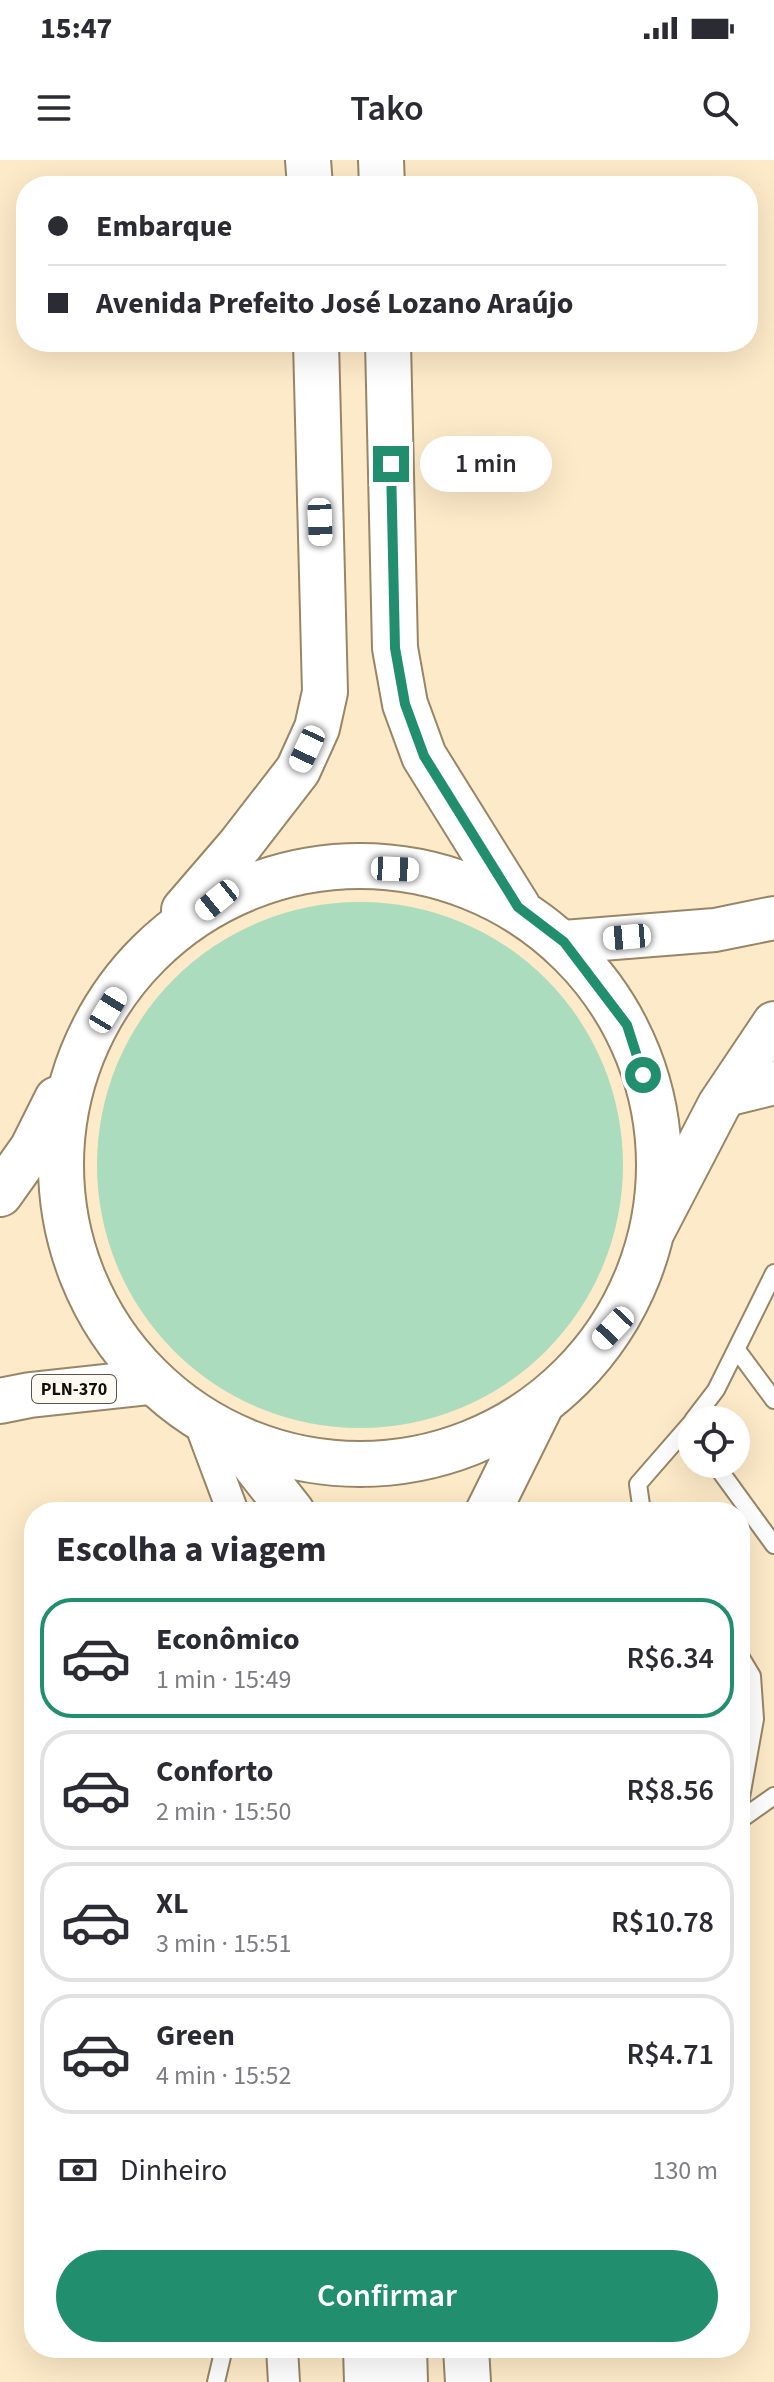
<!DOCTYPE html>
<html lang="pt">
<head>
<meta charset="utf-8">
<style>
  body { margin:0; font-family:"Source Sans 3",sans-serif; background:#f7f7f7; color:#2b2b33; height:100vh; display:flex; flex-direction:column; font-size:30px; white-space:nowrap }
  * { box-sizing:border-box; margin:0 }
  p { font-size:26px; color:#7c7c81 }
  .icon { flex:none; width:44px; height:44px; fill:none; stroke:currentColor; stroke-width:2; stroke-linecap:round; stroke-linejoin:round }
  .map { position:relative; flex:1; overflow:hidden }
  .side { position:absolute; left:24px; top:1342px; width:726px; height:856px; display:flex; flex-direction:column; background:#fff; border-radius:32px; box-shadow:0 8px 32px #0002 }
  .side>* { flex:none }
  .banner { position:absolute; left:16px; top:16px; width:742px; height:176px; border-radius:32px; box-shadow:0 8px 32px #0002; display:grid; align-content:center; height:176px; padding:0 32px; background:#fff }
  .tools { position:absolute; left:678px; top:1246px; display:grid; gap:16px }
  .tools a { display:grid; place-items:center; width:72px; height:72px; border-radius:50%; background:#fff; box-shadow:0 8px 32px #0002; font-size:40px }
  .end { position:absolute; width:36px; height:36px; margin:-18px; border:10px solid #218f6e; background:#fff; box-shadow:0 0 0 4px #fff }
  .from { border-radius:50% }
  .bubble { position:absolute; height:56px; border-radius:28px; background:#fff; box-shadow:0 8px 32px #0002; font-size:26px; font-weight:600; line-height:56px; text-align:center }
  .car { position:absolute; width:24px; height:48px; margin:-24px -12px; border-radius:10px; box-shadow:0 0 6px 2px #0007; background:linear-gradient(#fff 24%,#345 0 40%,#fff 0 76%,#345 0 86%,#fff 0) }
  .banner b { display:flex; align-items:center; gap:28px; height:76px; font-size:30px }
  .banner b+b { border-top:2px solid #e1e1e2 }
  .banner i { width:20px; height:20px; background:#2b2b33 }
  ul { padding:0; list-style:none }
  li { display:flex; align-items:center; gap:24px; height:120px; margin:0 16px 12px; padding:0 16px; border:4px solid #e1e1e2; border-radius:32px }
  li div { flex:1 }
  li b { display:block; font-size:30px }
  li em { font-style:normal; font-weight:600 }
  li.selected { border-color:#218f6e }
  li>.icon { width:72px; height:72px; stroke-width:1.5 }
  h2 { padding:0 32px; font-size:36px; line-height:96px }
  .pay { display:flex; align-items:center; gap:20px; height:88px; padding:0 32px; font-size:30px }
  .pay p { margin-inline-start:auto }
  .cta { display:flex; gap:16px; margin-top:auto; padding:16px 32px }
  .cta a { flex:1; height:92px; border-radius:48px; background:#218f6e; color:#fff; font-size:32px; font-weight:600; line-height:92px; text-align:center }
  .status { display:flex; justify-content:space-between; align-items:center; height:56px; padding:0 40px; background:#fff; direction:ltr }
  .status svg { height:22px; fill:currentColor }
  header { display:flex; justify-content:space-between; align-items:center; height:104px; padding:0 32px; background:#fff; font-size:36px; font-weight:600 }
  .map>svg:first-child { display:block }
  .green { fill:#aadcbd }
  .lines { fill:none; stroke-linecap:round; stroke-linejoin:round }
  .lane-casing { stroke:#978667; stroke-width:20 }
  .street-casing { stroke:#978667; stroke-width:34 }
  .secondary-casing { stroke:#978667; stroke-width:46 }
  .primary-casing { stroke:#978667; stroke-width:48 }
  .lane { stroke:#fff; stroke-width:16 }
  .street { stroke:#fff; stroke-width:30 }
  .secondary { stroke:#fff; stroke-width:42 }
  .primary { stroke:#fff; stroke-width:44 }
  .route { stroke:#218f6e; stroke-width:10 }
  .labels { text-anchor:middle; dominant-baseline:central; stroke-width:8; stroke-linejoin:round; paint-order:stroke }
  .shield { fill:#fdf9f3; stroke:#5b554c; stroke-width:2 }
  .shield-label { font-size:18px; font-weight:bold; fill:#150f04 }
</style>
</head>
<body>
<div class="status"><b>15:47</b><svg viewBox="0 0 49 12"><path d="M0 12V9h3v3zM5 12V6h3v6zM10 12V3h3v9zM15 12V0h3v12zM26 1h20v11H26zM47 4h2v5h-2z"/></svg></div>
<header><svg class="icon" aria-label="menu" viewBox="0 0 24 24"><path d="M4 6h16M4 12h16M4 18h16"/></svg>Tako<svg class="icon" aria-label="search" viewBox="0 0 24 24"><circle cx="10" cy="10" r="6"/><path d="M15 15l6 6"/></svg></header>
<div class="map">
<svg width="774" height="2222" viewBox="0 0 774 2222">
  <rect width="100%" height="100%" fill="#fdeac8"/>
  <!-- green -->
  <path class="green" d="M97 1005a263 263 0 1 1 526 0a263 263 0 1 1-526 0Z"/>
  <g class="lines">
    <defs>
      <path id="lane" d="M 737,1190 L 774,1240
        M 693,1260 L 716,1230 L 774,1113
        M 715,1304 L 774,1385
        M 642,1352 L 638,1324 L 692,1262
        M 740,1496 L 752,1516 L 755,1559 L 740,1643
        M 740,1660 L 774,1636
        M 216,2222 L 224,2188"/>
      <path id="street" d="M 199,1261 L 233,1352
        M 282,2188 L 284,2222"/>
      <path id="secondary" d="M 564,782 L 715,770 L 774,758
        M 726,935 L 774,923
        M 654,1070 L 719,945 L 774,863"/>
      <path id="primary" d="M 308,0 L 310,26
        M 381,0 L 382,26
        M 388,182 L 395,488 L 405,544 L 424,596 L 518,747
        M61 1005a299 299 0 1 1 598 0a299 299 0 1 1-598 0Z
        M 184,750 L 240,685 L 298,610 L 317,568 L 325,532 L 316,182
        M 0,1034 L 32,989 L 57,939
        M 0,1241 L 30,1235 L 150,1222
        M 236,1281 L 292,1352
        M 488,1352 L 540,1247
        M 366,2188 L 367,2222
        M 404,2188 L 405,2222
        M 466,2188 L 468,2222"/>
    </defs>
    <!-- lane casing -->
    <use href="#lane" class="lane-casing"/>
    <!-- street casing -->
    <use href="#street" class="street-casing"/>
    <!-- secondary casing -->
    <use href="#secondary" class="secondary-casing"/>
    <!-- primary casing -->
    <use href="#primary" class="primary-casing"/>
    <!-- lane -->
    <use href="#lane" class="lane"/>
    <!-- street -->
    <use href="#street" class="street"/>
    <!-- secondary -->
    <use href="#secondary" class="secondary"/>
    <!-- primary -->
    <use href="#primary" class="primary"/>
  </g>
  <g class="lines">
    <!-- route -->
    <path class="route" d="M 391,304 L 395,488 L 405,544 L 424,596 L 518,747 L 564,782 L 627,865 L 643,915"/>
  </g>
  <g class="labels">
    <!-- shield labels -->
    <rect class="shield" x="32" y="1215" width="84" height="28" rx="6"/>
    <g class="shield-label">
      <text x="74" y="1229">PLN-370</text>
    </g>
  </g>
</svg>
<div class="tools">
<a><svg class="icon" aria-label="locate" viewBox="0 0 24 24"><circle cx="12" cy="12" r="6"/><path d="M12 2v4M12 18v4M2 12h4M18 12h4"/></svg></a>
</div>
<i class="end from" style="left:643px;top:915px"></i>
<i class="end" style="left:391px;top:304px"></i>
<div class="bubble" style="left:420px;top:276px;width:132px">1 min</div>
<i class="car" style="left:320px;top:362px;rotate:178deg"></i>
<i class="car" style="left:307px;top:589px;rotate:205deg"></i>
<i class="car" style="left:395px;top:709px;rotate:92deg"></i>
<i class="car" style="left:217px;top:740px;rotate:231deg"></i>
<i class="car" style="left:627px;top:777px;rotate:265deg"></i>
<i class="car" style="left:108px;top:850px;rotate:31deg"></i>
<i class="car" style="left:613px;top:1168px;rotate:223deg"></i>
<div class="banner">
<b><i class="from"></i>Embarque</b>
<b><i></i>Avenida Prefeito José Lozano Araújo</b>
</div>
<section class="side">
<h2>Escolha a viagem</h2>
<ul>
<li class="selected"><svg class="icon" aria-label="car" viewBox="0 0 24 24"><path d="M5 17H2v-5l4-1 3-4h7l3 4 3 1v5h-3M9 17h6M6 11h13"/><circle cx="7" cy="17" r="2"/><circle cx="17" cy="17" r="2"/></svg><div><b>Econômico</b><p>1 min · 15:49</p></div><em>R$6.34</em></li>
<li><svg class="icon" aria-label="car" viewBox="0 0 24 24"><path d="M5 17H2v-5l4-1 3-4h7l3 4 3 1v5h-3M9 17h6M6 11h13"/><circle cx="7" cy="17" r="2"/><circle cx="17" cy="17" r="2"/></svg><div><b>Conforto</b><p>2 min · 15:50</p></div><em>R$8.56</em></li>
<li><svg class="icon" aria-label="car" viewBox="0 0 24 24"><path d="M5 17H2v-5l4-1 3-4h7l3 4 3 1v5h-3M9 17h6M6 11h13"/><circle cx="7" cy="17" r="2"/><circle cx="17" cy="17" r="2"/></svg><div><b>XL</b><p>3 min · 15:51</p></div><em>R$10.78</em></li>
<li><svg class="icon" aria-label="car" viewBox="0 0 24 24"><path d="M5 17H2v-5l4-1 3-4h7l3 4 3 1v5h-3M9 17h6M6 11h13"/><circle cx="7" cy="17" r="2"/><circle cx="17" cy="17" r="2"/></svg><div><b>Green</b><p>4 min · 15:52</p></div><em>R$4.71</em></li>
</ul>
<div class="pay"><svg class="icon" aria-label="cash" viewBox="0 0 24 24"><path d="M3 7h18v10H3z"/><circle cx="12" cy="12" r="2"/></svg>Dinheiro<p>130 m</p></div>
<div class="cta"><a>Confirmar</a></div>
</section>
</div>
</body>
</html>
